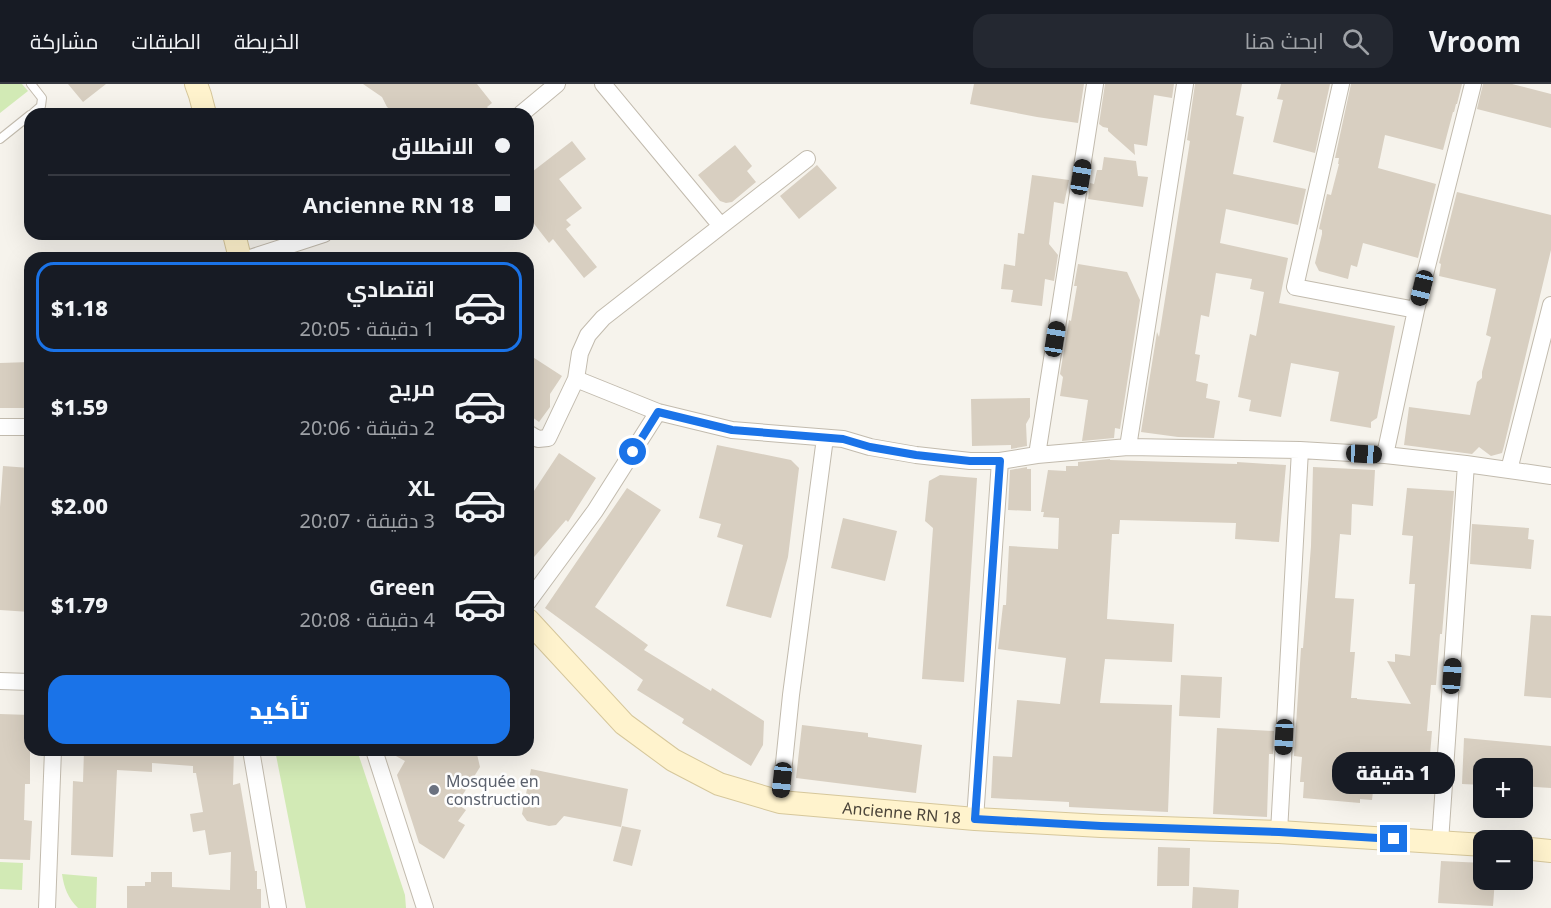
<!DOCTYPE html>
<html lang="ar">
<head>
<meta charset="utf-8">
<style>
  body { margin:0; font-family:"Noto Sans",Cairo,sans-serif; background:#242831; color:#f1f3f6; direction:rtl; height:100vh; display:flex; flex-direction:column; font-size:22px; white-space:nowrap }
  * { box-sizing:border-box; margin:0 }
  p { font-size:20px; color:#9ea1a6 }
  .icon { flex:none; width:33px; height:33px; fill:none; stroke:currentColor; stroke-width:2; stroke-linecap:round; stroke-linejoin:round }
  .map { position:relative; flex:1; overflow:hidden; direction:ltr }
  .details { position:absolute; left:24px; top:168px; width:510px; height:504px; display:flex; flex-direction:column; background:#171b24; border-radius:18px; box-shadow:0 6px 24px #0002; direction:rtl }
  .details>* { flex:none }
  .guide { position:absolute; left:24px; top:24px; width:510px; height:132px; border-radius:18px; box-shadow:0 6px 24px #0002; direction:rtl; display:grid; align-content:center; height:132px; padding:0 24px; background:#171b24 }
  .controls { position:absolute; left:1473px; top:674px; display:grid; gap:12px }
  .controls a { display:grid; place-items:center; width:60px; height:60px; border-radius:12px; background:#171b24; box-shadow:0 6px 24px #0002; font-size:30px }
  .end { position:absolute; width:27px; height:27px; margin:-14px; border:8px solid #1a73e8; background:#fff; box-shadow:0 0 0 3px #fff }
  .from { border-radius:50% }
  .bubble { position:absolute; height:42px; border-radius:18px; background:#171b24; box-shadow:0 6px 24px #0002; font-size:20px; font-weight:800; line-height:42px; text-align:center; direction:rtl }
  .car { position:absolute; width:18px; height:36px; margin:-18px -9px; border-radius:8px; box-shadow:0 0 4px 2px #0007; background:linear-gradient(#222 24%,#8ab4d8 0 40%,#222 0 76%,#8ab4d8 0 86%,#222 0) }
  .guide b { display:flex; align-items:center; gap:21px; height:57px; font-size:22px }
  .guide b+b { border-top:2px solid #363941 }
  .guide i { width:15px; height:15px; background:#f1f3f6 }
  ul { padding:10px 0 0; list-style:none }
  li { display:flex; align-items:center; gap:18px; height:90px; margin:0 12px 9px; padding:0 12px; border:3px solid transparent; border-radius:18px }
  li div { flex:1 }
  li b { display:block; font-size:22px }
  li em { font-style:normal; font-weight:800 }
  li.selected { border-color:#1a73e8 }
  li>.icon { width:54px; height:54px; stroke-width:1.5 }
  .button { display:flex; gap:12px; margin-top:auto; padding:12px 24px }
  .button a { flex:1; height:69px; border-radius:18px; background:#1a73e8; color:#fff; font-size:24px; font-weight:800; line-height:69px; text-align:center }
  header { display:flex; align-items:center; gap:36px; box-sizing:border-box; height:84px; padding:0 30px; background:#171b24; border-bottom:2px solid #363941 }
  header strong { font-size:28px }
  nav { display:flex; gap:33px; margin-inline-start:auto; font-size:21px }
  .search { width:420px; height:54px; background:#242831; display:flex; align-items:center; gap:15px; box-sizing:border-box; padding:0 21px; border-radius:18px; color:#9ea1a6; font-size:22px }
  .map>svg:first-child { display:block }
  .green { fill:#d2eab5 }
  .building { fill:#d8cfc1 }
  .lines { fill:none; stroke-linecap:round; stroke-linejoin:round }
  .service-casing { stroke:#c2bbae; stroke-width:10 }
  .minor-casing { stroke:#c2bbae; stroke-width:18 }
  .secondary-casing { stroke:#d6c79b; stroke-width:24 }
  .service { stroke:#fff; stroke-width:8 }
  .minor { stroke:#fff; stroke-width:16 }
  .secondary { stroke:#fff3cd; stroke-width:22 }
  .route { stroke:#1a73e8; stroke-width:8 }
  .worship-dot { fill:#6b7280; stroke:#fff; stroke-width:2 }
  .labels { text-anchor:middle; dominant-baseline:central; stroke-width:5; stroke-linejoin:round; paint-order:stroke }
  .worship-label { font-size:16px; fill:#5b616d; stroke:#fff; text-anchor:start }
  .street-label { font-size:16px; fill:#4b4439; stroke:#fff }
</style>
</head>
<body>
<header>
<strong>Vroom</strong>
<div class="search"><svg class="icon" aria-label="search" viewBox="0 0 24 24"><circle cx="10" cy="10" r="6"/><path d="M15 15l6 6"/></svg>ابحث هنا</div>
<nav><a>الخريطة</a><a>الطبقات</a><a>مشاركة</a></nav>
</header>
<div class="map">
<svg width="1551" height="824" viewBox="0 0 1551 824">
  <rect width="100%" height="100%" fill="#f6f3ec"/>
  <!-- green -->
  <path class="green" d="M 0,0 L 22,0 L 28,7 L 0,29 Z
    M 275,666 L 357,666 L 405,811 L 406,824 L 306,824 Z
    M 0,778 L 23,779 L 22,806 L 0,805 Z
    M 62,790 L 97,793 L 96,824 L 78,824 C 68,814 64,804 62,790 Z"/>
  <!-- building -->
  <path class="building" d="M 68,0 L 106,0 L 83,18 Z
    M 363,0 L 477,0 L 492,19 L 487,23 L 493,30 L 396,30 L 387,23 L 382,13 Z
    M 974,0 L 1084,0 L 1078,39 L 1037,33 L 970,20 Z
    M 1105,0 L 1174,0 L 1172,14 L 1154,11 L 1147,62 L 1134,60 L 1135,71 L 1108,47 L 1108,44 L 1103,43 L 1099,40 Z
    M 1195,0 L 1242,0 L 1236,31 L 1244,33 L 1233,90 L 1306,105 L 1298,141 L 1226,125 L 1220,159 L 1288,174 L 1279,219 L 1395,242 L 1377,334 L 1371,338 L 1371,344 L 1330,337 L 1339,288 L 1291,279 L 1281,333 L 1249,327 L 1251,316 L 1238,313 L 1250,250 L 1256,252 L 1264,208 L 1250,205 L 1252,195 L 1216,189 L 1209,233 L 1201,231 L 1195,270 L 1200,271 L 1196,297 L 1208,300 L 1206,314 L 1220,317 L 1214,354 L 1178,353 L 1141,348 L 1157,248 L 1159,253 L 1190,57 L 1187,56 Z
    M 1281,0 L 1330,0 L 1315,69 L 1273,58 L 1283,16 L 1277,15 Z
    M 1351,0 L 1462,0 L 1457,20 L 1456,20 L 1454,28 L 1453,28 L 1443,66 L 1385,51 L 1378,84 L 1436,100 L 1418,174 L 1363,159 L 1357,183 L 1351,181 L 1348,195 L 1319,187 L 1315,179 L 1322,150 L 1322,146 L 1319,145 L 1327,110 L 1331,111 L 1339,80 L 1338,80 L 1339,74 L 1335,74 Z
    M 1483,0 L 1512,0 L 1551,10 L 1551,44 L 1477,25 Z
    M 572,57 L 586,75 L 559,95 L 582,124 L 566,136 L 571,141 L 566,145 L 597,183 L 584,194 L 553,155 L 549,159 L 528,132 L 528,91 Z
    M 735,61 L 752,82 L 747,87 L 756,98 L 732,118 L 726,119 L 720,117 L 698,91 Z
    M 1104,73 L 1136,77 L 1138,92 L 1148,93 L 1143,123 L 1088,115 L 1090,99 L 1094,100 L 1097,86 L 1102,86 Z
    M 817,81 L 837,104 L 799,135 L 780,112 Z
    M 1032,91 L 1069,96 L 1064,120 L 1054,118 L 1049,160 L 1058,171 L 1054,197 L 1045,195 L 1042,222 L 1011,218 L 1013,206 L 1001,205 L 1004,180 L 1015,182 L 1018,149 L 1024,150 Z
    M 1457,108 L 1551,131 L 1551,166 L 1504,362 L 1502,369 L 1491,372 L 1479,363 L 1472,370 L 1404,361 L 1409,323 L 1470,331 L 1477,298 L 1482,294 L 1482,288 L 1491,253 L 1486,251 L 1496,205 L 1439,192 L 1441,180 L 1439,179 Z
    M 1078,180 L 1127,188 L 1140,216 L 1120,345 L 1115,344 L 1114,354 L 1082,357 L 1088,316 L 1060,312 L 1063,293 L 1060,290 L 1069,236 L 1071,237 L 1077,202 L 1074,202 Z
    M 528,270 L 562,292 L 550,310 L 550,323 L 539,338 L 528,330 Z
    M 30,278 L 30,324 L 0,324 L 0,279 Z
    M 1030,314 L 1030,333 L 1026,340 L 1027,362 L 1011,365 L 1011,361 L 972,362 L 971,315 Z
    M 717,361 L 791,376 L 799,384 L 788,473 L 771,534 L 726,522 L 743,461 L 717,453 L 721,440 L 699,434 Z
    M 559,369 L 596,394 L 568,438 L 566,436 L 528,480 L 528,416 Z
    M 1110,375 L 1110,376 L 1237,380 L 1237,378 L 1286,381 L 1279,458 L 1235,455 L 1236,439 L 1120,436 L 1119,450 L 1112,450 L 1107,535 L 1174,540 L 1172,578 L 1105,575 L 1100,619 L 1172,621 L 1168,728 L 1069,723 L 1069,718 L 991,714 L 993,672 L 1012,673 L 1017,616 L 1060,620 L 1066,574 L 998,565 L 1003,521 L 1006,521 L 1009,462 L 1058,465 L 1059,434 L 1043,433 L 1044,428 L 1041,428 L 1048,386 L 1066,387 L 1066,382 L 1078,382 L 1078,378 Z
    M 3,382 L 30,384 L 30,528 L 0,526 L 0,423 Z
    M 1027,383 L 1027,385 L 1031,385 L 1031,427 L 1008,426 L 1010,386 Z
    M 1313,383 L 1375,386 L 1373,422 L 1352,420 L 1351,451 L 1340,450 L 1335,514 L 1354,515 L 1350,568 L 1355,568 L 1351,614 L 1357,614 L 1357,615 L 1411,620 L 1387,577 L 1395,578 L 1395,570 L 1410,572 L 1415,500 L 1409,500 L 1413,452 L 1402,451 L 1407,404 L 1454,407 L 1442,550 L 1440,550 L 1436,601 L 1431,601 L 1427,647 L 1432,647 L 1428,695 L 1375,690 L 1372,716 L 1360,715 L 1360,719 L 1303,714 L 1304,698 L 1300,698 L 1302,673 L 1294,672 L 1301,564 L 1303,564 L 1311,462 Z
    M 940,391 L 977,394 L 964,598 L 922,595 L 933,444 L 925,437 L 929,397 Z
    M 627,404 L 661,426 L 595,523 L 648,561 L 644,566 L 711,607 L 712,604 L 764,637 L 763,661 L 751,682 L 682,639 L 684,635 L 637,606 L 643,596 L 545,524 Z
    M 843,434 L 897,447 L 885,497 L 831,484 Z
    M 1472,440 L 1529,444 L 1528,455 L 1534,456 L 1531,485 L 1470,480 Z
    M 1531,531 L 1551,532 L 1551,614 L 1524,612 Z
    M 1181,591 L 1222,593 L 1220,634 L 1179,632 Z
    M 0,630 L 30,631 L 30,700 L 25,700 L 24,736 L 32,737 L 30,776 L 0,775 Z
    M 802,641 L 868,649 L 868,653 L 922,661 L 916,709 L 796,694 Z
    M 1217,644 L 1274,647 L 1273,670 L 1269,670 L 1267,733 L 1213,730 Z
    M 1464,654 L 1551,662 L 1551,704 L 1522,702 L 1522,684 L 1484,684 L 1484,701 L 1462,700 Z
    M 84,666 L 234,666 L 233,701 L 240,699 L 255,787 L 257,787 L 257,805 L 261,805 L 261,824 L 127,824 L 127,802 L 145,802 L 145,798 L 151,798 L 151,788 L 172,788 L 172,803 L 230,806 L 231,768 L 209,771 L 205,746 L 193,748 L 190,730 L 203,728 L 196,689 L 193,689 L 193,682 L 152,679 L 152,688 L 117,686 L 113,773 L 71,771 L 73,697 L 83,698 Z
    M 385,666 L 476,666 L 480,683 L 457,720 L 466,726 L 458,737 L 465,741 L 444,775 L 419,759 L 397,691 L 405,677 Z
    M 531,685 L 628,705 L 621,743 L 564,732 L 556,741 L 549,742 L 527,737 L 522,730 Z
    M 622,742 L 641,746 L 632,782 L 613,777 Z
    M 1158,763 L 1190,764 L 1189,802 L 1157,802 Z
    M 1441,777 L 1484,779 L 1484,795 L 1495,795 L 1493,822 L 1438,819 Z
    M 1193,803 L 1239,806 L 1238,824 L 1192,824 Z"/>
  <g class="lines">
    <defs>
      <path id="service" d="M 31,0 L 42,14 L 41,22 L 32,30
        M 0,55 L 30,31"/>
      <path id="minor" d="M 1341,0 L 1295,203 L 1416,226
        M 521,30 L 557,0
        M 721,142 L 807,75
        M 250,174 L 324,150
        M 576,295 L 658,328 L 732,346 L 843,355 L 870,363 L 916,371 L 970,377 L 1000,377 L 1037,371 L 1128,363 L 1300,366 L 1385,371 L 1466,380 L 1551,392
        M 0,343 L 30,343
        M 528,349 L 538,355 L 548,354 L 576,295 L 580,269 L 588,251 L 603,234 L 721,142 L 603,0
        M 1128,363 L 1185,0
        M 1037,371 L 1095,0
        M 1385,371 L 1416,226 L 1473,0
        M 1509,386 L 1551,221
        M 528,518 L 595,427 L 658,328
        M 0,597 L 30,598
        M 251,666 L 278,824
        M 374,666 L 425,824
        M 780,718 L 791,611 L 825,354
        M 975,735 L 1000,377
        M 1279,748 L 1300,366
        M 1440,758 L 1466,380
        M 47,824 L 53,666"/>
      <g id="secondary">
        <path d="M 196,0 L 200,11 L 205,30"/>
        <path d="M 234,150 L 240,174"/>
        <path id="s1" d="M 528,536 L 624,640 L 673,676 L 719,700 L 780,718 L 975,735 L 1101,742 L 1279,748 L 1484,761"/>
        <path d="M 1522,764 L 1551,767"/>
      </g>
    </defs>
    <!-- service casing -->
    <use href="#service" class="service-casing"/>
    <!-- minor casing -->
    <use href="#minor" class="minor-casing"/>
    <!-- secondary casing -->
    <use href="#secondary" class="secondary-casing"/>
    <!-- service -->
    <use href="#service" class="service"/>
    <!-- minor -->
    <use href="#minor" class="minor"/>
    <!-- secondary -->
    <use href="#secondary" class="secondary"/>
  </g>
  <g class="lines">
    <!-- route -->
    <path class="route" d="M 633,368 L 658,328 L 732,346 L 843,355 L 870,363 L 916,371 L 970,377 L 1000,377 L 975,735 L 1101,742 L 1279,748 L 1394,755"/>
  </g>
  <!-- markers -->
  <circle class="worship-dot" cx="434" cy="706" r="6"/>
  <g class="labels">
    <!-- worship labels -->
    <g class="worship-label">
      <text x="446" y="697">Mosquée en<tspan x="446" dy="18">construction</tspan></text>
    </g>
    <!-- street labels -->
    <g class="street-label">
      <text stroke="none"><textPath href="#s1" startOffset="440">Ancienne RN 18</textPath></text>
    </g>
  </g>
</svg>
<div class="controls">
<a>+</a>
<a>−</a>
</div>
<i class="end from" style="left:633px;top:368px"></i>
<i class="end" style="left:1394px;top:755px"></i>
<div class="bubble" style="left:1332px;top:668px;width:123px">1 دقيقة</div>
<i class="car" style="left:1081px;top:93px;rotate:9deg"></i>
<i class="car" style="left:1422px;top:204px;rotate:194deg"></i>
<i class="car" style="left:1055px;top:255px;rotate:9deg"></i>
<i class="car" style="left:1364px;top:370px;rotate:93deg"></i>
<i class="car" style="left:1452px;top:592px;rotate:4deg"></i>
<i class="car" style="left:1284px;top:653px;rotate:183deg"></i>
<i class="car" style="left:782px;top:696px;rotate:186deg"></i>
<div class="guide">
<b><i class="from"></i>الانطلاق</b>
<b><i></i>Ancienne RN 18</b>
</div>
<section class="details">
<ul>
<li class="selected"><svg class="icon" aria-label="car" viewBox="0 0 24 24"><path d="M5 17H2v-5l4-1 3-4h7l3 4 3 1v5h-3M9 17h6M6 11h13"/><circle cx="7" cy="17" r="2"/><circle cx="17" cy="17" r="2"/></svg><div><b>اقتصادي</b><p>1 دقيقة · 20:05</p></div><em>$1.18</em></li>
<li><svg class="icon" aria-label="car" viewBox="0 0 24 24"><path d="M5 17H2v-5l4-1 3-4h7l3 4 3 1v5h-3M9 17h6M6 11h13"/><circle cx="7" cy="17" r="2"/><circle cx="17" cy="17" r="2"/></svg><div><b>مريح</b><p>2 دقيقة · 20:06</p></div><em>$1.59</em></li>
<li><svg class="icon" aria-label="car" viewBox="0 0 24 24"><path d="M5 17H2v-5l4-1 3-4h7l3 4 3 1v5h-3M9 17h6M6 11h13"/><circle cx="7" cy="17" r="2"/><circle cx="17" cy="17" r="2"/></svg><div><b>XL</b><p>3 دقيقة · 20:07</p></div><em>$2.00</em></li>
<li><svg class="icon" aria-label="car" viewBox="0 0 24 24"><path d="M5 17H2v-5l4-1 3-4h7l3 4 3 1v5h-3M9 17h6M6 11h13"/><circle cx="7" cy="17" r="2"/><circle cx="17" cy="17" r="2"/></svg><div><b>Green</b><p>4 دقيقة · 20:08</p></div><em>$1.79</em></li>
</ul>
<div class="button"><a>تأكيد</a></div>
</section>
</div>
</body>
</html>
